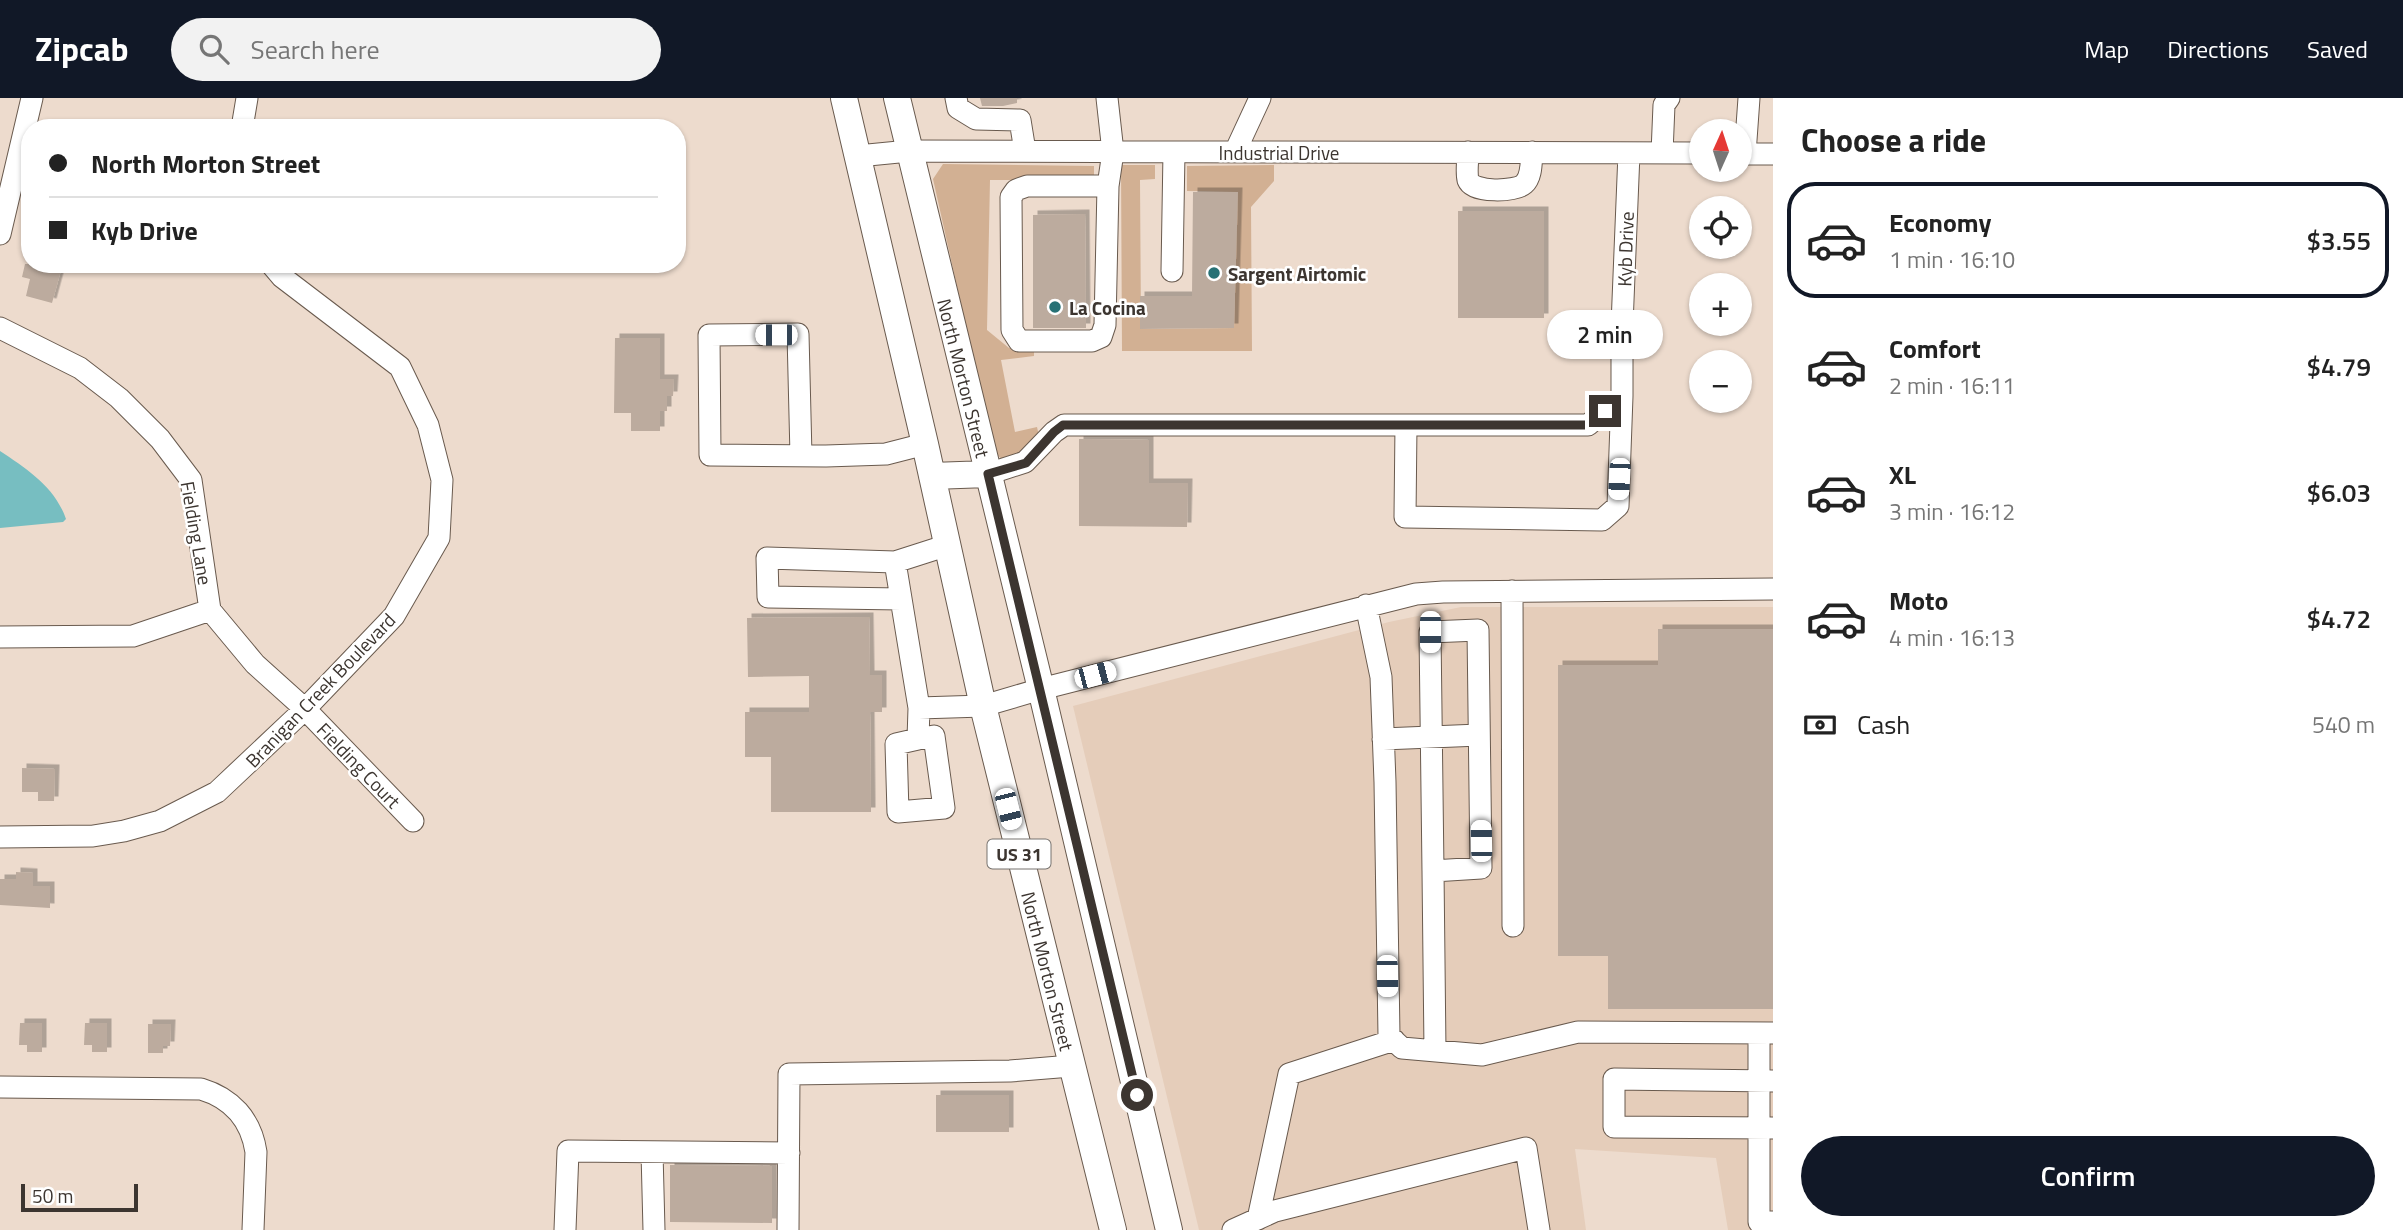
<!DOCTYPE html>
<html lang="en">
<head>
<meta charset="utf-8">
<style>
  body { margin:0; font-family:"Titillium Web",sans-serif; background:#f2f2f2; color:#222; height:100vh; display:flex; flex-direction:column; font-size:26px; white-space:nowrap }
  * { box-sizing:border-box; margin:0 }
  p { font-size:23px; color:#767676 }
  .icon { flex:none; width:38px; height:38px; fill:none; stroke:currentColor; stroke-width:2; stroke-linecap:round; stroke-linejoin:round }
  .map { position:relative; flex:1; overflow:hidden }
  .drawer { display:flex; flex-direction:column; background:#fff; width:630px }
  .drawer>* { flex:none }
  .top-card { position:absolute; left:21px; top:21px; width:665px; height:154px; border-radius:28px; box-shadow:0 2px 5px #0004; display:grid; align-content:center; height:154px; padding:0 28px; background:#fff }
  .needle { width:46px; rotate:3deg }
  .tools { position:absolute; left:1689px; top:21px; display:grid; gap:14px }
  .tools a { display:grid; place-items:center; width:63px; height:63px; border-radius:50%; background:#fff; box-shadow:0 2px 5px #0004; font-size:35px }
  .scale { position:absolute; left:21px; bottom:18px; width:117px; box-sizing:border-box; padding-left:7px; border:4px solid #3c3530; border-top:0; font-size:19px; line-height:24px; white-space:nowrap; color:#3c3530; -webkit-text-stroke:5px #fff; paint-order:stroke }
  .end { position:absolute; width:32px; height:32px; margin:-16px; border:9px solid #3c3530; background:#fff; box-shadow:0 0 0 4px #fff }
  .from { border-radius:50% }
  .bubble { position:absolute; height:49px; border-radius:24px; background:#fff; box-shadow:0 2px 5px #0004; font-size:23px; font-weight:600; line-height:49px; text-align:center }
  .car { position:absolute; width:21px; height:42px; margin:-21px -10px; border-radius:9px; box-shadow:0 0 5px 2px #0007; background:linear-gradient(#fff 24%,#345 0 40%,#fff 0 76%,#345 0 86%,#fff 0) }
  .top-card b { display:flex; align-items:center; gap:24px; height:66px; font-size:26px }
  .top-card b+b { border-top:2px solid #e0e0e0 }
  .top-card i { width:18px; height:18px; background:#222 }
  ul { padding:0; list-style:none }
  li { display:flex; align-items:center; gap:21px; height:116px; margin:0 14px 10px; padding:0 14px; border:4px solid transparent; border-radius:28px }
  li div { flex:1 }
  li b { display:block; font-size:26px }
  li em { font-style:normal; font-weight:600 }
  li.active { border-color:#111827 }
  li>.icon { width:63px; height:63px; stroke-width:1.5 }
  h2 { padding:0 28px; font-size:32px; line-height:84px }
  .pay { display:flex; align-items:center; gap:18px; height:77px; padding:0 28px; font-size:26px }
  .pay p { margin-inline-start:auto }
  .cta { display:flex; gap:14px; margin-top:auto; padding:14px 28px }
  .cta a { flex:1; height:80px; border-radius:42px; background:#111827; color:#fff; font-size:28px; font-weight:600; line-height:80px; text-align:center }
  header { display:flex; align-items:center; gap:42px; box-sizing:border-box; height:98px; padding:0 35px; background:#111827; color:#fff }
  header strong { font-size:33px }
  nav { display:flex; gap:38px; margin-inline-start:auto; font-size:24px }
  .search { width:490px; height:63px; background:#f2f2f2; display:flex; align-items:center; gap:18px; box-sizing:border-box; padding:0 24px; border-radius:38px; color:#767676; font-size:26px }
  main { display:flex; flex:1; min-height:0 }
  .map>svg:first-child { display:block }
  .built { fill:#e5cdba }
  .green { fill:#d2b093 }
  .water { fill:#77bec1 }
  .building { fill:#bcab9e; filter:url(#shadow) }
  .lines { fill:none; stroke-linecap:round; stroke-linejoin:round }
  .minor-casing { stroke:#695a4e; stroke-width:23 }
  .major-casing { stroke:#695a4e; stroke-width:28 }
  .minor { stroke:#fff; stroke-width:21 }
  .major { stroke:#fff; stroke-width:26 }
  .route { stroke:#3c3530; stroke-width:9 }
  .poi-dot { fill:#277175; stroke:#fff; stroke-width:2.5 }
  .labels { text-anchor:middle; dominant-baseline:central; stroke-width:5; stroke-linejoin:round; paint-order:stroke }
  .shield { fill:#fff; stroke:#76726e; stroke-width:2 }
  .shield-label { font-size:18px; font-weight:bold; fill:#3c3530 }
  .street-label { font-size:19px; fill:#3c3530; stroke:#fff }
  .poi-label { font-size:19px; font-weight:bold; fill:#3c3530; stroke:#fff; text-anchor:start }
</style>
</head>
<body>
<header>
<strong>Zipcab</strong>
<div class="search"><svg class="icon" aria-label="search" viewBox="0 0 24 24"><circle cx="10" cy="10" r="6"/><path d="M15 15l6 6"/></svg>Search here</div>
<nav><a>Map</a><a>Directions</a><a>Saved</a></nav>
</header>
<main>
<div class="map">
<svg width="1773" height="1132" viewBox="0 0 1773 1132">
  <defs>
    <filter id="shadow"><feDropShadow dx="4.5" dy="-4.5" stdDeviation="0" flood-color="#0004"/></filter>
  </defs>
  <rect width="100%" height="100%" fill="#eddbcd"/>
  <!-- built -->
  <path class="built" d="M 1461,509 L 1773,509 L 1773,1132 L 1728,1132 L 1716,1060 L 1575,1051 L 1586,1132 L 1199,1132 L 1073,608 L 1389,524 Z"/>
  <!-- green -->
  <path class="green" d="M 943,66 L 1094,68 L 1094,82 L 990,82 L 987,232 L 1009,250 L 1034,249 L 1034,258 L 1001,262 L 1015,334 L 1037,329 L 1039,338 L 1021,362 L 1006,365 L 994,354 L 933,81 Z
    M 1121,67 L 1155,67 L 1155,81 L 1140,82 L 1141,231 L 1234,230 L 1237,94 L 1187,93 L 1187,68 L 1274,67 L 1274,83 L 1251,109 L 1252,253 L 1122,253 Z"/>
  <!-- water -->
  <path class="water" d="M 0,353 C 27,371 55,389 66,421 L 63,424 L 0,430 Z"/>
  <!-- building -->
  <path class="building" d="M 980,0 L 1017,0 L 1017,5 L 1003,8 L 982,8 Z
    M 1193,94 L 1238,94 L 1234,230 L 1140,231 L 1140,198 L 1192,198 Z
    M 1458,113 L 1544,113 L 1544,220 L 1458,220 Z
    M 1085,116 L 1086,230 L 1033,230 L 1033,117 Z
    M 25,166 L 41,166 L 61,172 L 52,205 L 26,198 L 30,181 L 22,179 Z
    M 615,240 L 660,240 L 660,281 L 674,281 L 673,298 L 667,298 L 667,313 L 660,313 L 660,333 L 631,333 L 631,315 L 614,315 Z
    M 1079,341 L 1149,342 L 1149,385 L 1188,385 L 1187,429 L 1079,428 Z
    M 869,519 L 870,577 L 882,577 L 882,614 L 870,614 L 871,714 L 771,714 L 771,659 L 745,659 L 745,614 L 809,614 L 809,578 L 748,579 L 747,520 Z
    M 1658,531 L 1773,531 L 1773,911 L 1608,911 L 1608,858 L 1558,858 L 1558,567 L 1658,567 Z
    M 22,670 L 55,671 L 54,703 L 38,703 L 38,694 L 22,694 Z
    M 16,774 L 33,775 L 33,788 L 50,788 L 50,810 L 0,807 L 0,781 L 16,781 Z
    M 20,925 L 42,925 L 42,954 L 27,954 L 27,947 L 19,947 Z
    M 85,925 L 107,925 L 107,954 L 92,954 L 92,947 L 84,947 Z
    M 148,926 L 171,926 L 170,948 L 163,948 L 163,955 L 148,955 Z
    M 936,997 L 1009,997 L 1009,1034 L 936,1034 Z
    M 670,1067 L 772,1068 L 772,1125 L 670,1124 Z"/>
  <g class="lines">
    <defs>
      <path id="minor" d="M 956,0 L 958,10 L 976,21 L 1020,22 L 1025,53
        M 1107,0 L 1113,54 L 1108,88 L 1105,227 L 1101,239 L 1092,243 L 1019,243 L 1012,232 L 1011,99 L 1016,92 L 1027,88 L 1108,88
        M 242,30 L 247,0
        M 1235,54 L 1260,0
        M 1468,54 C 1468,63 1466,74 1468,82 C 1473,95 1515,94 1524,86 C 1532,79 1531,64 1532,54
        M 1662,55 L 1664,7 L 1669,0
        M 1740,56 L 1773,56
        M 1745,56 L 1749,0
        M 858,58 L 909,53 L 1701,55
        M 0,136 L 32,0
        M 1172,173 L 1174,54
        M 0,230 L 80,270 L 119,300 L 160,341 L 191,382 L 210,512 L 255,566 L 305,611 L 413,723
        M 1406,327 L 1405,419 L 1602,422 L 1618,408 L 1622,298
        M 801,358 L 798,236 L 709,237 L 710,357 L 826,358 L 886,356 L 925,346
        M 988,376 L 1025,364 L 1054,334 L 1064,327 L 1588,327 L 1622,298 L 1622,227 L 1629,55
        M 895,464 L 948,447
        M 1512,493 L 1513,828
        M 901,501 L 768,499 L 767,460 L 895,464 L 919,610 L 983,608 L 1041,591 L 1416,496 L 1443,494 L 1773,491
        M 1366,507 L 1381,579 L 1385,684 L 1389,938 L 1402,950 L 1482,957 L 1578,934 L 1773,935
        M 0,539 L 133,538 L 210,512
        M 918,641 L 934,638 L 944,710 L 898,714 L 896,646 L 918,641 L 919,610
        M 1383,641 L 1479,637
        M 0,739 L 93,738 L 124,733 L 160,723 L 217,694 L 305,611 L 394,518 L 439,440 L 442,382 L 428,327 L 400,269 L 282,179 L 271,166
        M 1433,773 L 1430,534 L 1478,532 L 1481,770 L 1433,773 L 1435,953
        M 1759,935 L 1759,1124 L 1773,1124
        M 1773,983 L 1614,981 L 1614,1029 L 1773,1030
        M 0,989 L 201,991 C 231,1000 251,1021 256,1054 L 253,1132
        M 652,1054 L 654,1132
        M 1258,1121 L 1289,976 L 1394,942
        M 565,1132 L 568,1053 L 789,1055
        M 788,1132 L 789,976 L 1010,973 L 1071,968
        M 1233,1132 L 1275,1113 L 1526,1050 L 1539,1132"/>
      <path id="major" d="M 844,0 L 925,346 L 983,608 L 1113,1132
        M 897,0 L 1041,591 L 1169,1132
        M 932,378 L 988,376"/>
    </defs>
    <!-- minor casing -->
    <use href="#minor" class="minor-casing"/>
    <!-- major casing -->
    <use href="#major" class="major-casing"/>
    <!-- minor -->
    <use href="#minor" class="minor"/>
    <!-- major -->
    <use href="#major" class="major"/>
  </g>
  <g class="lines">
    <!-- route -->
    <path class="route" d="M 1137,997 L 988,376 L 1026,365 L 1054,334 L 1063,327 L 1588,327 L 1605,313"/>
  </g>
  <!-- markers -->
  <g class="poi-dot">
    <circle cx="1214" cy="175" r="7"/>
    <circle cx="1055" cy="209" r="7"/>
  </g>
  <g class="labels">
    <!-- shield labels -->
    <rect class="shield" x="987.5" y="741.5" width="63" height="29" rx="5"/>
    <g class="shield-label">
      <text x="1019" y="756">US 31</text>
    </g>
    <!-- street labels -->
    <g class="street-label">
      <text x="1279" y="54">Industrial Drive</text>
      <text transform="translate(1625 151) rotate(-88)">Kyb Drive</text>
      <text transform="translate(964 280) rotate(76)">North Morton Street</text>
      <text transform="translate(197 435) rotate(80)">Fielding Lane</text>
      <text transform="translate(320 592) rotate(-46)">Branigan Creek Boulevard</text>
      <text transform="translate(359 667) rotate(46)">Fielding Court</text>
      <text transform="translate(1048 873) rotate(76)">North Morton Street</text>
    </g>
    <!-- poi labels -->
    <g class="poi-label">
      <text x="1228" y="175">Sargent Airtomic</text>
      <text x="1069" y="209">La Cocina</text>
    </g>
  </g>
</svg>
<div class="tools">
<a><svg class="needle" viewBox="-14 -14 28 28"><path d="M0-13l5 13h-10z" fill="#e53935"/><path d="M0 13l5-13h-10z" fill="#767676"/></svg></a>
<a><svg class="icon" aria-label="locate" viewBox="0 0 24 24"><circle cx="12" cy="12" r="6"/><path d="M12 2v4M12 18v4M2 12h4M18 12h4"/></svg></a>
<a>+</a>
<a>−</a>
</div>
<div class="scale">50 m</div>
<i class="end from" style="left:1137px;top:997px"></i>
<i class="end" style="left:1605px;top:313px"></i>
<div class="bubble" style="left:1547px;top:212px;width:116px">2 min</div>
<i class="car" style="left:776px;top:237px;rotate:270deg"></i>
<i class="car" style="left:1619px;top:381px;rotate:183deg"></i>
<i class="car" style="left:1430px;top:534px;rotate:180deg"></i>
<i class="car" style="left:1095px;top:577px;rotate:75deg"></i>
<i class="car" style="left:1008px;top:711px;rotate:166deg"></i>
<i class="car" style="left:1481px;top:743px;rotate:359deg"></i>
<i class="car" style="left:1387px;top:878px;rotate:179deg"></i>
<div class="top-card">
<b><i class="from"></i>North Morton Street</b>
<b><i></i>Kyb Drive</b>
</div>
</div>
<section class="drawer">
<h2>Choose a ride</h2>
<ul>
<li class="active"><svg class="icon" aria-label="car" viewBox="0 0 24 24"><path d="M5 17H2v-5l4-1 3-4h7l3 4 3 1v5h-3M9 17h6M6 11h13"/><circle cx="7" cy="17" r="2"/><circle cx="17" cy="17" r="2"/></svg><div><b>Economy</b><p>1 min · 16:10</p></div><em>$3.55</em></li>
<li><svg class="icon" aria-label="car" viewBox="0 0 24 24"><path d="M5 17H2v-5l4-1 3-4h7l3 4 3 1v5h-3M9 17h6M6 11h13"/><circle cx="7" cy="17" r="2"/><circle cx="17" cy="17" r="2"/></svg><div><b>Comfort</b><p>2 min · 16:11</p></div><em>$4.79</em></li>
<li><svg class="icon" aria-label="car" viewBox="0 0 24 24"><path d="M5 17H2v-5l4-1 3-4h7l3 4 3 1v5h-3M9 17h6M6 11h13"/><circle cx="7" cy="17" r="2"/><circle cx="17" cy="17" r="2"/></svg><div><b>XL</b><p>3 min · 16:12</p></div><em>$6.03</em></li>
<li><svg class="icon" aria-label="car" viewBox="0 0 24 24"><path d="M5 17H2v-5l4-1 3-4h7l3 4 3 1v5h-3M9 17h6M6 11h13"/><circle cx="7" cy="17" r="2"/><circle cx="17" cy="17" r="2"/></svg><div><b>Moto</b><p>4 min · 16:13</p></div><em>$4.72</em></li>
</ul>
<div class="pay"><svg class="icon" aria-label="cash" viewBox="0 0 24 24"><path d="M3 7h18v10H3z"/><circle cx="12" cy="12" r="2"/></svg>Cash<p>540 m</p></div>
<div class="cta"><a>Confirm</a></div>
</section>
</main>
</body>
</html>
